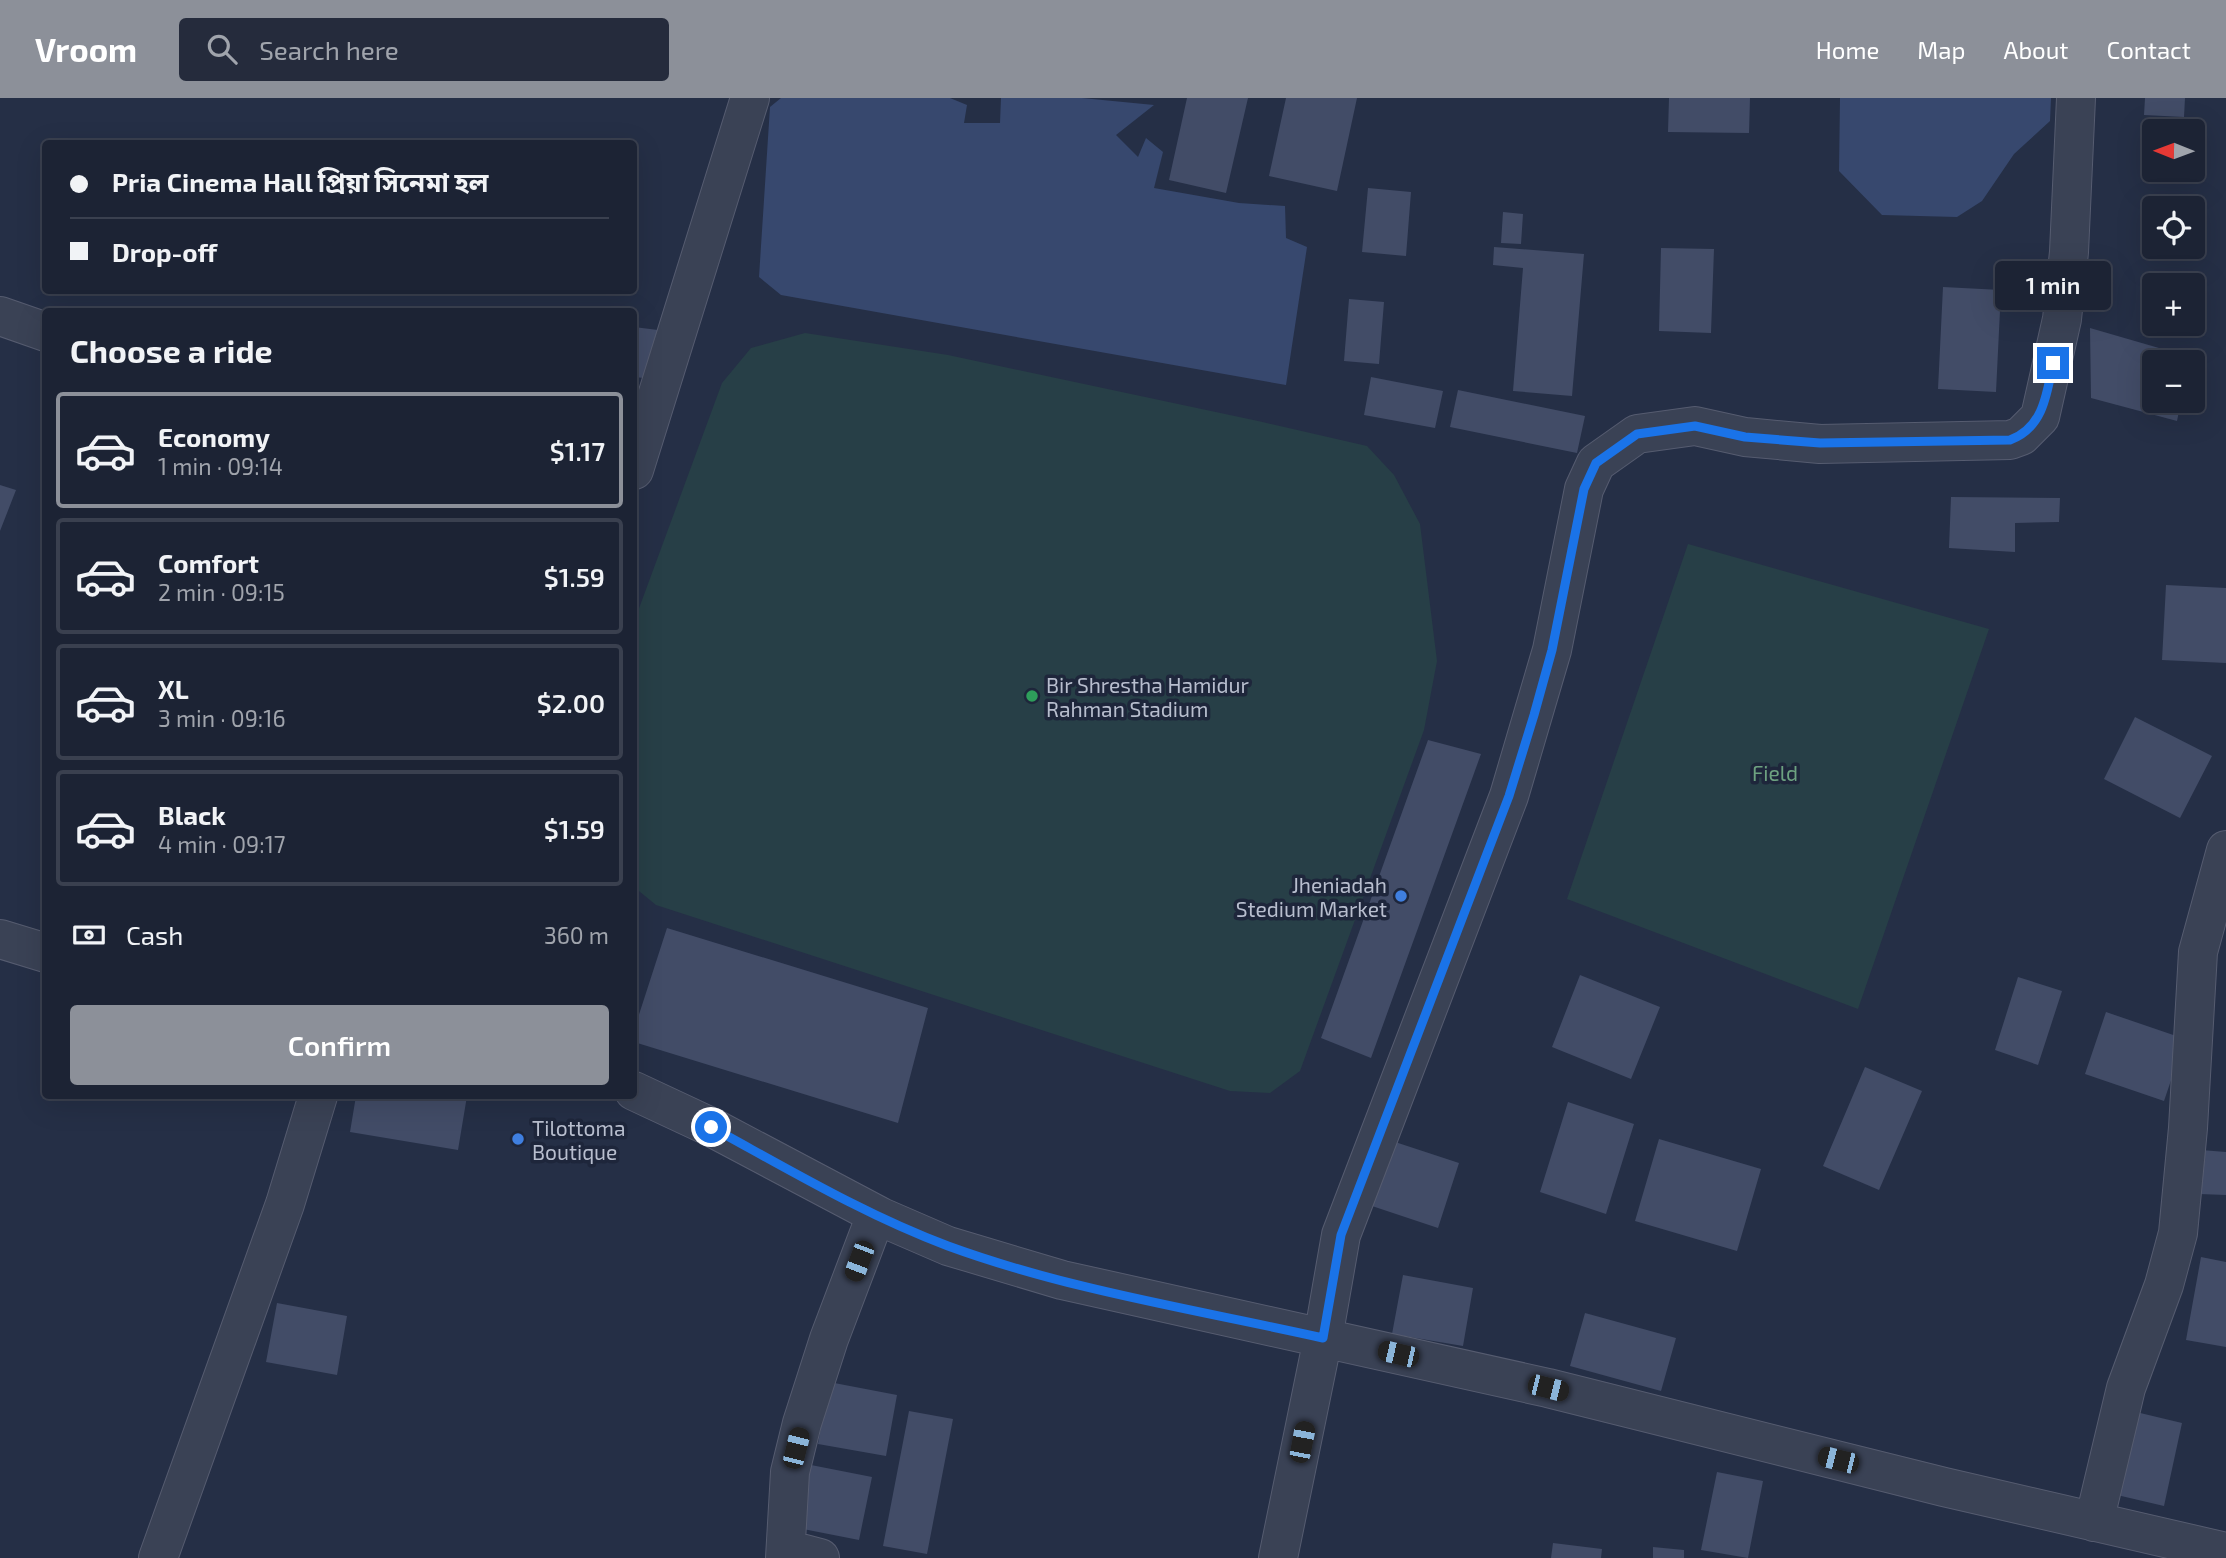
<!DOCTYPE html>
<html lang="en">
<head>
<meta charset="utf-8">
<style>
  body { margin:0; font-family:"Exo 2","Noto Sans Bengali",sans-serif; background:#252b3c; color:#f1f3f6; height:100vh; display:flex; flex-direction:column; font-size:26px; white-space:nowrap }
  * { box-sizing:border-box; margin:0 }
  p { font-size:23px; color:#a0a4ac }
  .icon { flex:none; width:38px; height:38px; fill:none; stroke:currentColor; stroke-width:2; stroke-linecap:round; stroke-linejoin:round }
  .map { position:relative; flex:1; overflow:hidden }
  .sheet { position:absolute; left:42px; top:210px; width:595px; height:791px; display:flex; flex-direction:column; background:#1c2334; border-radius:7px; box-shadow:0 7px 28px #0002,0 0 0 2px #3a404f }
  .sheet>* { flex:none }
  .guide { position:absolute; left:42px; top:42px; width:595px; height:154px; border-radius:7px; box-shadow:0 7px 28px #0002,0 0 0 2px #3a404f; display:grid; align-content:center; height:154px; padding:0 28px; background:#1c2334 }
  .needle { width:46px; rotate:271deg }
  .controls { position:absolute; left:2142px; top:21px; display:grid; gap:14px }
  .controls a { display:grid; place-items:center; width:63px; height:63px; border-radius:7px; background:#1c2334; box-shadow:0 7px 28px #0002,0 0 0 2px #3a404f; font-size:35px }
  .end { position:absolute; width:32px; height:32px; margin:-16px; border:9px solid #1a73e8; background:#fff; box-shadow:0 0 0 4px #fff }
  .from { border-radius:50% }
  .bubble { position:absolute; height:49px; border-radius:7px; background:#1c2334; box-shadow:0 7px 28px #0002,0 0 0 2px #3a404f; font-size:23px; font-weight:600; line-height:49px; text-align:center }
  .car { position:absolute; width:21px; height:42px; margin:-21px -10px; border-radius:9px; box-shadow:0 0 5px 2px #0007; background:linear-gradient(#222 24%,#8ab4d8 0 40%,#222 0 76%,#8ab4d8 0 86%,#222 0) }
  .guide b { display:flex; align-items:center; gap:24px; height:66px; font-size:26px }
  .guide b+b { border-top:2px solid #3a404f }
  .guide i { width:18px; height:18px; background:#f1f3f6 }
  ul { padding:0; list-style:none }
  li { display:flex; align-items:center; gap:21px; height:116px; margin:0 14px 10px; padding:0 14px; border:4px solid #3a404f; border-radius:7px }
  li div { flex:1 }
  li b { display:block; font-size:26px }
  li em { font-style:normal; font-weight:600 }
  li.on { border-color:#8c9099 }
  li>.icon { width:63px; height:63px; stroke-width:1.5 }
  h2 { padding:0 28px; font-size:32px; line-height:84px }
  .pay { display:flex; align-items:center; gap:18px; height:77px; padding:0 28px; font-size:26px }
  .pay p { margin-inline-start:auto }
  .action { display:flex; gap:14px; margin-top:auto; padding:14px 28px }
  .action a { flex:1; height:80px; border-radius:7px; background:#8c9099; color:#fff; font-size:28px; font-weight:600; line-height:80px; text-align:center }
  header { display:flex; align-items:center; gap:42px; box-sizing:border-box; height:98px; padding:0 35px; background:#8c9099; color:#fff }
  header strong { font-size:33px }
  nav { display:flex; gap:38px; margin-inline-start:auto; font-size:24px }
  .search { width:490px; height:63px; background:#252b3c; display:flex; align-items:center; gap:18px; box-sizing:border-box; padding:0 24px; border-radius:7px; color:#a0a4ac; font-size:26px }
  .map>svg:first-child { display:block }
  .green { fill:#273f47 }
  .water { fill:#37486e }
  .building { fill:#424c67 }
  .lines { fill:none; stroke-linecap:round; stroke-linejoin:round }
  .minor-casing { stroke:#565c70; stroke-width:40 }
  .minor { stroke:#3a4255; stroke-width:38 }
  .route { stroke:#1a73e8; stroke-width:9 }
  .leisure-dot { fill:#2e9e5b; stroke:#1e263b; stroke-width:2.5 }
  .shop-dot { fill:#3f7fe0; stroke:#1e263b; stroke-width:2.5 }
  .labels { text-anchor:middle; dominant-baseline:central; stroke-width:7; stroke-linejoin:round; paint-order:stroke }
  .poi-label { font-size:21px; fill:#b8bece; stroke:#1e263b; text-anchor:start }
  .park-label { font-size:21px; fill:#6da180; stroke:#1e263b }
</style>
</head>
<body>
<header>
<strong>Vroom</strong>
<div class="search"><svg class="icon" aria-label="search" viewBox="0 0 24 24"><circle cx="10" cy="10" r="6"/><path d="M15 15l6 6"/></svg>Search here</div>
<nav><a>Home</a><a>Map</a><a>About</a><a>Contact</a></nav>
</header>
<div class="map">
<svg width="2226" height="1460" viewBox="0 0 2226 1460">
  <rect width="100%" height="100%" fill="#252f46"/>
  <!-- green -->
  <path class="green" d="M 805,235 L 948,257 L 1258,323 L 1367,348 L 1394,377 L 1420,426 L 1437,563 L 1424,632 L 1300,973 L 1270,995 L 1230,993 L 656,807 L 634,789 L 634,524 L 722,285 L 751,250 Z
    M 1688,446 L 1989,531 L 1858,911 L 1567,801 Z"/>
  <!-- water -->
  <path class="water" d="M 781,0 L 950,0 L 967,7 L 964,25 L 1000,25 L 1001,0 L 1082,0 L 1154,7 L 1116,37 L 1138,59 L 1146,40 L 1163,54 L 1154,90 L 1239,105 L 1285,108 L 1286,140 L 1307,149 L 1286,287 L 781,197 L 759,179 L 770,9 Z
    M 1840,0 L 2051,0 L 2050,23 L 2014,56 L 1982,103 L 1957,119 L 1882,117 L 1839,73 Z"/>
  <!-- building -->
  <path class="building" d="M 1187,0 L 1248,0 L 1226,95 L 1169,82 Z
    M 1286,0 L 1357,0 L 1337,93 L 1269,78 Z
    M 1669,0 L 1750,0 L 1749,35 L 1668,34 Z
    M 2145,0 L 2185,0 L 2184,19 L 2144,17 Z
    M 1368,90 L 1411,94 L 1406,158 L 1362,154 Z
    M 1503,114 L 1523,116 L 1521,146 L 1501,145 Z
    M 1494,149 L 1584,156 L 1572,298 L 1513,293 L 1523,170 L 1493,167 Z
    M 1661,150 L 1714,151 L 1711,235 L 1659,233 Z
    M 1943,189 L 2001,192 L 1996,294 L 1938,291 Z
    M 1349,201 L 1384,204 L 1379,266 L 1344,263 Z
    M 634,229 L 658,232 L 654,281 L 634,279 Z
    M 2090,230 L 2190,259 L 2189,264 L 2154,264 L 2154,303 L 2181,303 L 2177,323 L 2091,300 Z
    M 1371,279 L 1443,293 L 1435,330 L 1364,317 Z
    M 1458,292 L 1585,318 L 1577,355 L 1450,329 Z
    M 0,387 L 16,392 L 0,433 Z
    M 1951,399 L 2060,400 L 2059,424 L 2015,425 L 2015,454 L 1949,450 Z
    M 2166,487 L 2226,490 L 2226,565 L 2162,562 Z
    M 2135,619 L 2212,658 L 2180,720 L 2104,681 Z
    M 1428,642 L 1481,656 L 1371,960 L 1321,940 Z
    M 667,830 L 928,910 L 898,1025 L 634,944 L 634,932 Z
    M 1580,877 L 1660,909 L 1631,981 L 1552,949 Z
    M 2018,879 L 2062,893 L 2038,967 L 1995,952 Z
    M 2106,914 L 2185,941 L 2164,1003 L 2085,976 Z
    M 1865,969 L 1922,993 L 1879,1092 L 1823,1068 Z
    M 356,998 L 467,998 L 458,1052 L 350,1034 Z
    M 1568,1004 L 1634,1026 L 1606,1116 L 1540,1094 Z
    M 1386,1041 L 1459,1065 L 1438,1130 L 1366,1106 Z
    M 1659,1041 L 1761,1071 L 1737,1153 L 1635,1123 Z
    M 2201,1052 L 2226,1054 L 2226,1097 L 2199,1096 Z
    M 2201,1159 L 2226,1164 L 2226,1249 L 2186,1242 Z
    M 1403,1177 L 1473,1190 L 1463,1248 L 1392,1236 Z
    M 277,1205 L 347,1218 L 337,1277 L 266,1264 Z
    M 1585,1215 L 1676,1240 L 1661,1293 L 1570,1268 Z
    M 829,1284 L 897,1297 L 886,1358 L 818,1346 Z
    M 909,1313 L 953,1321 L 927,1456 L 883,1448 Z
    M 2136,1314 L 2182,1325 L 2164,1408 L 2117,1397 Z
    M 811,1367 L 872,1379 L 859,1442 L 798,1430 Z
    M 1717,1374 L 1763,1383 L 1748,1460 L 1701,1452 Z
    M 1553,1445 L 1602,1451 L 1601,1460 L 1551,1460 Z
    M 1653,1449 L 1684,1452 L 1684,1460 L 1653,1460 Z"/>
  <g class="lines">
    <defs>
      <path id="minor" d="M 0,218 L 46,234
        M 634,372 L 750,0
        M 0,841 L 46,855
        M 634,993 L 711,1029 L 881,1119 L 948,1148 L 1062,1182 L 1548,1290 L 1944,1389 L 2226,1454
        M 2094,1424 L 2126,1290 L 2164,1187 L 2178,1135 L 2188,1030 L 2198,854 L 2226,752
        M 786,1451 L 820,1460
        M 158,1460 L 285,1106 L 318,998
        M 785,1460 L 790,1374 L 802,1325 L 829,1241 L 876,1117
        M 1278,1460 L 1323,1240 L 1341,1137 L 1509,698 L 1552,552 L 1584,391 L 1596,365 L 1637,336 L 1695,328 L 1745,339 L 1820,346 L 2010,342 L 2021,338 L 2040,319 L 2062,221 L 2069,154 L 2076,0"/>
    </defs>
    <!-- minor casing -->
    <use href="#minor" class="minor-casing"/>
    <!-- minor -->
    <use href="#minor" class="minor"/>
  </g>
  <g class="lines">
    <!-- route -->
    <path class="route" d="M 711,1029 C 788,1071 865,1117 948,1148 C 1068,1192 1198,1212 1323,1240 L 1341,1137 L 1509,698 L 1534,617 L 1552,552 L 1584,391 L 1596,365 L 1637,336 L 1695,328 L 1745,339 L 1820,345 L 2010,342 C 2043,330 2047,296 2053,265"/>
  </g>
  <!-- markers -->
  <circle class="leisure-dot" cx="1032" cy="598" r="7"/>
  <g class="shop-dot">
    <circle cx="1401" cy="798" r="7"/>
    <circle cx="518" cy="1041" r="7"/>
  </g>
  <g class="labels">
    <!-- poi labels -->
    <g class="poi-label">
      <text x="1046" y="586">Bir Shrestha Hamidur<tspan x="1046" dy="24">Rahman Stadium</tspan></text>
      <text x="1387" y="786" text-anchor="end">Jheniadah<tspan x="1387" dy="24">Stedium Market</tspan></text>
      <text x="532" y="1029">Tilottoma<tspan x="532" dy="24">Boutique</tspan></text>
    </g>
    <!-- park labels -->
    <g class="park-label">
      <text x="1775" y="674">Field</text>
    </g>
  </g>
</svg>
<div class="controls">
<a><svg class="needle" viewBox="-14 -14 28 28"><path d="M0-13l5 13h-10z" fill="#e53935"/><path d="M0 13l5-13h-10z" fill="#a0a4ac"/></svg></a>
<a><svg class="icon" aria-label="locate" viewBox="0 0 24 24"><circle cx="12" cy="12" r="6"/><path d="M12 2v4M12 18v4M2 12h4M18 12h4"/></svg></a>
<a>+</a>
<a>−</a>
</div>
<i class="end from" style="left:711px;top:1029px"></i>
<i class="end" style="left:2053px;top:265px"></i>
<div class="bubble" style="left:1995px;top:163px;width:116px">1 min</div>
<i class="car" style="left:859px;top:1163px;rotate:201deg"></i>
<i class="car" style="left:1398px;top:1256px;rotate:283deg"></i>
<i class="car" style="left:1548px;top:1290px;rotate:104deg"></i>
<i class="car" style="left:1302px;top:1344px;rotate:11deg"></i>
<i class="car" style="left:796px;top:1350px;rotate:14deg"></i>
<i class="car" style="left:1838px;top:1362px;rotate:284deg"></i>
<div class="guide">
<b><i class="from"></i>Pria Cinema Hall প্রিয়া সিনেমা হল</b>
<b><i></i>Drop-off</b>
</div>
<section class="sheet">
<h2>Choose a ride</h2>
<ul>
<li class="on"><svg class="icon" aria-label="car" viewBox="0 0 24 24"><path d="M5 17H2v-5l4-1 3-4h7l3 4 3 1v5h-3M9 17h6M6 11h13"/><circle cx="7" cy="17" r="2"/><circle cx="17" cy="17" r="2"/></svg><div><b>Economy</b><p>1 min · 09:14</p></div><em>$1.17</em></li>
<li><svg class="icon" aria-label="car" viewBox="0 0 24 24"><path d="M5 17H2v-5l4-1 3-4h7l3 4 3 1v5h-3M9 17h6M6 11h13"/><circle cx="7" cy="17" r="2"/><circle cx="17" cy="17" r="2"/></svg><div><b>Comfort</b><p>2 min · 09:15</p></div><em>$1.59</em></li>
<li><svg class="icon" aria-label="car" viewBox="0 0 24 24"><path d="M5 17H2v-5l4-1 3-4h7l3 4 3 1v5h-3M9 17h6M6 11h13"/><circle cx="7" cy="17" r="2"/><circle cx="17" cy="17" r="2"/></svg><div><b>XL</b><p>3 min · 09:16</p></div><em>$2.00</em></li>
<li><svg class="icon" aria-label="car" viewBox="0 0 24 24"><path d="M5 17H2v-5l4-1 3-4h7l3 4 3 1v5h-3M9 17h6M6 11h13"/><circle cx="7" cy="17" r="2"/><circle cx="17" cy="17" r="2"/></svg><div><b>Black</b><p>4 min · 09:17</p></div><em>$1.59</em></li>
</ul>
<div class="pay"><svg class="icon" aria-label="cash" viewBox="0 0 24 24"><path d="M3 7h18v10H3z"/><circle cx="12" cy="12" r="2"/></svg>Cash<p>360 m</p></div>
<div class="action"><a>Confirm</a></div>
</section>
</div>
</body>
</html>
